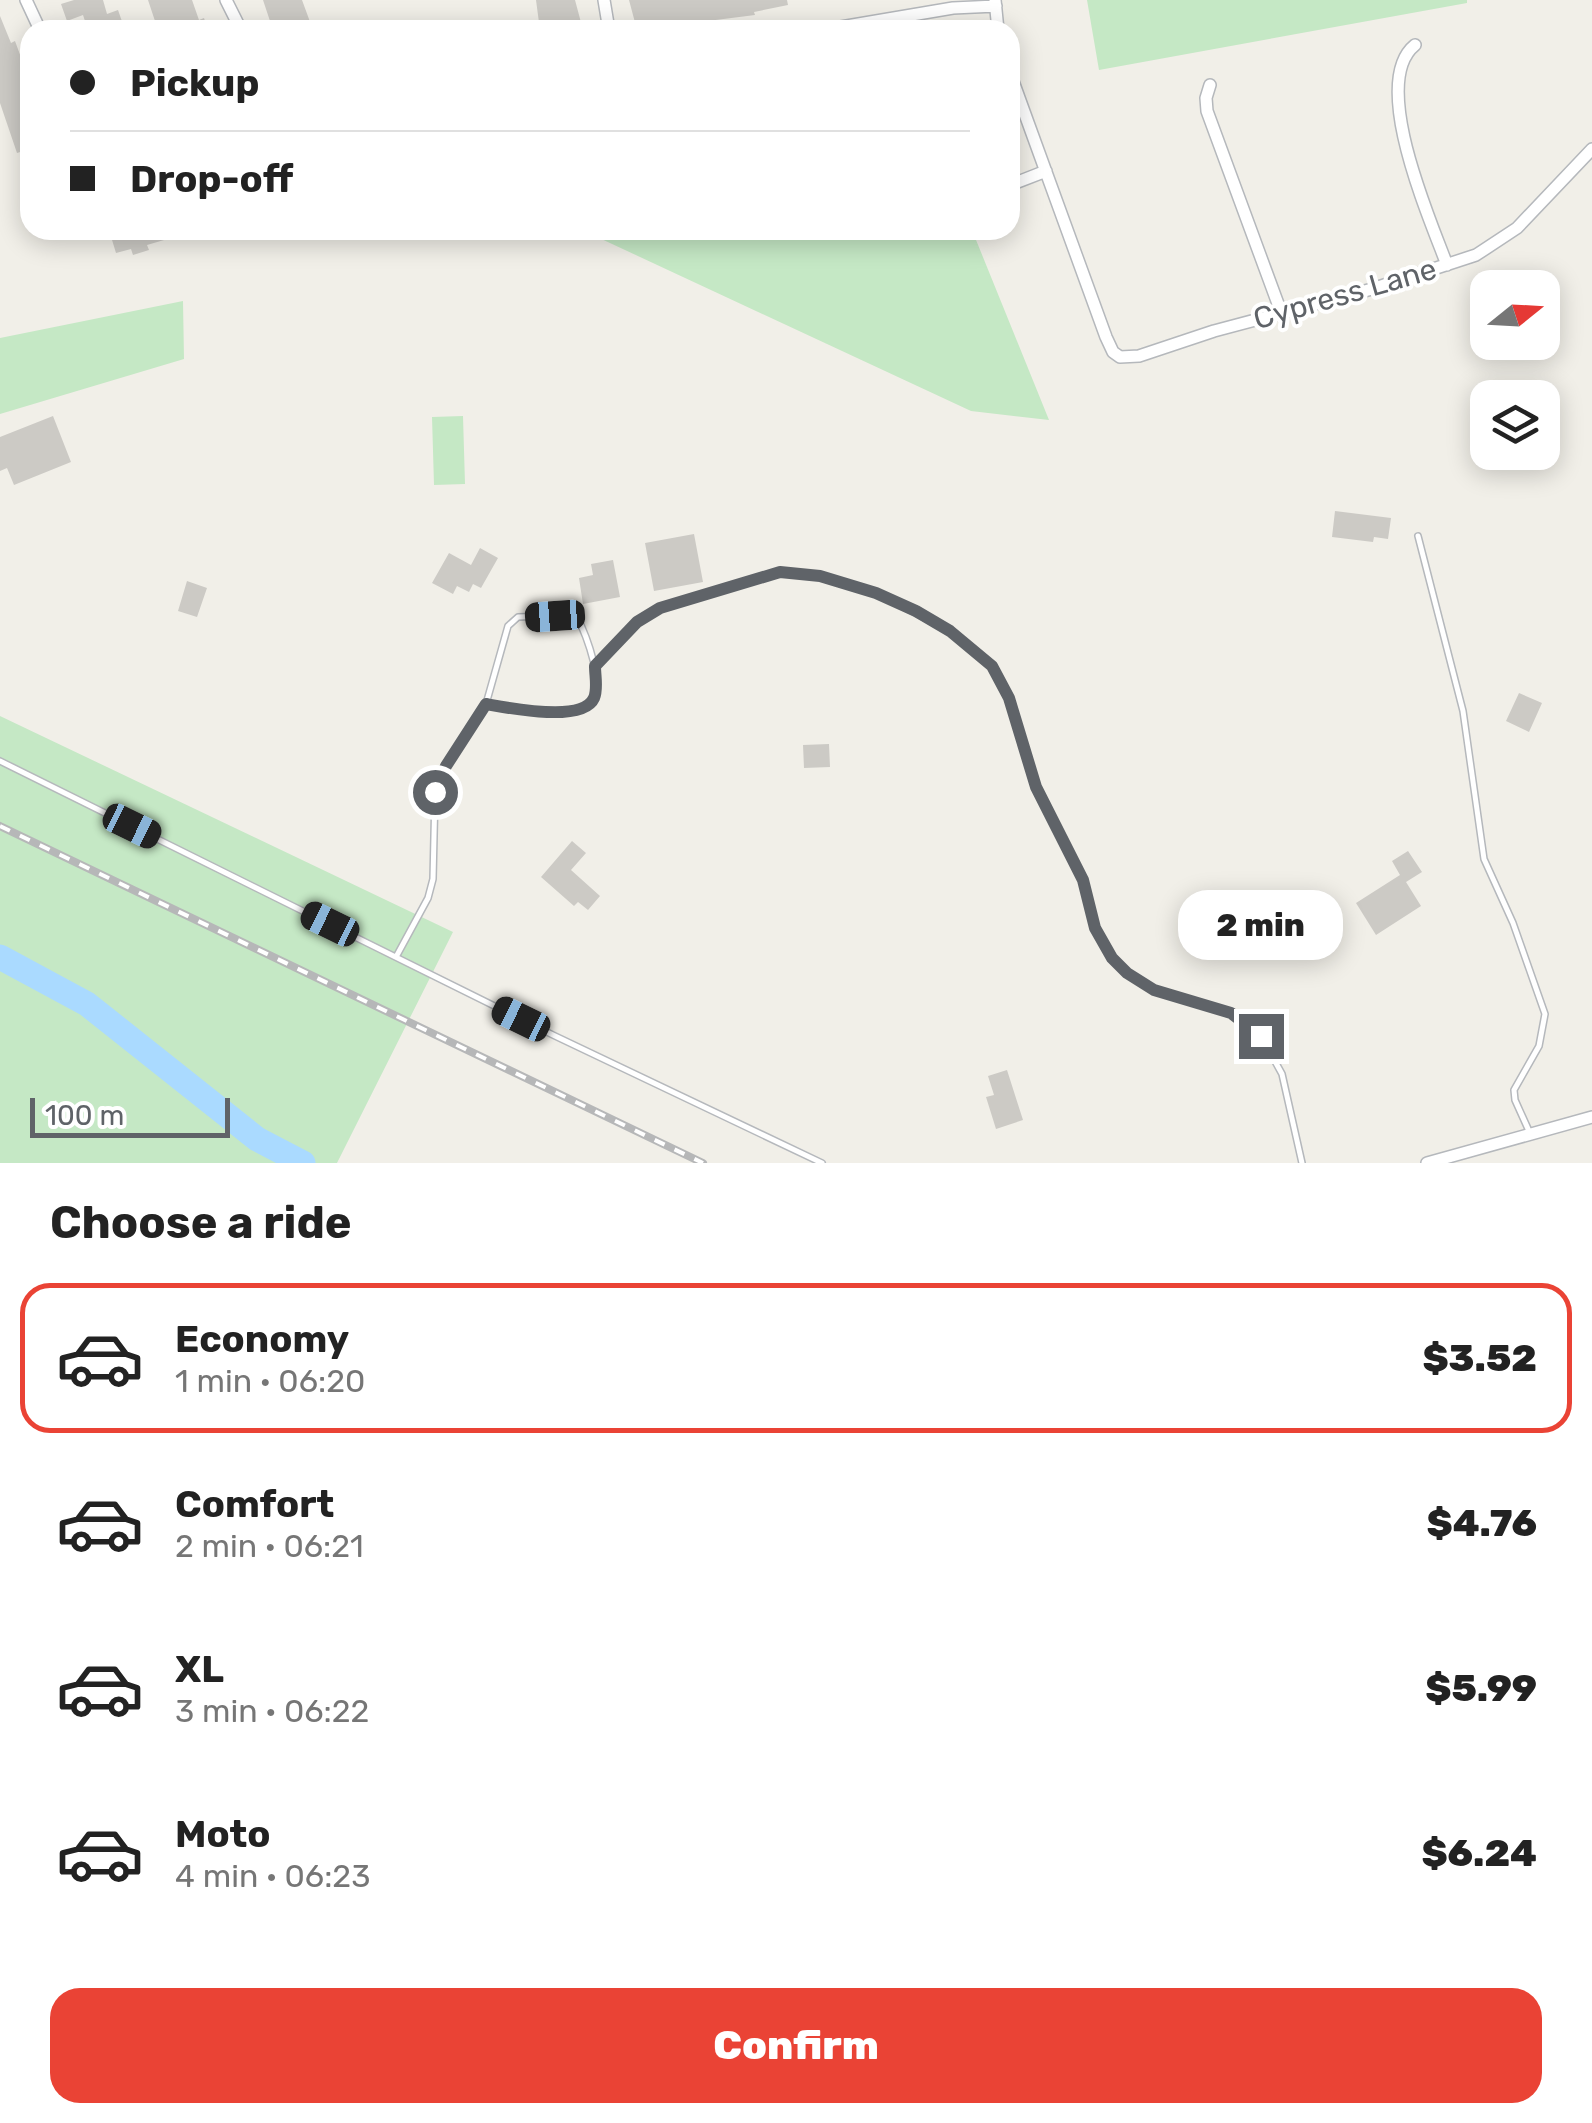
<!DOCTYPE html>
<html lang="en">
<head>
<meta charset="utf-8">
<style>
  body { margin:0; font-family:Rubik,sans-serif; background:#f2f2f2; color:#222; height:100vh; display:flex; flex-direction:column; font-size:38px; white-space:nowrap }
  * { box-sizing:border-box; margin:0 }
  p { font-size:32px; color:#767676 }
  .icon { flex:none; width:55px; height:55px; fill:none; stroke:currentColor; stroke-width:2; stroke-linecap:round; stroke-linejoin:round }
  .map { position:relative; height:1163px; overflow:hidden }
  .side { display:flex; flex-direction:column; background:#fff; flex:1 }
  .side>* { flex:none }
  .hud { position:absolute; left:20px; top:20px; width:1000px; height:220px; border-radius:30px; box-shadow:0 5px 25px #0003; display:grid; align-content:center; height:220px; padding:0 50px; background:#fff }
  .needle { width:65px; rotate:72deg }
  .tools { position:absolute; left:1470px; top:270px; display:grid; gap:20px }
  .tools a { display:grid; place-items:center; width:90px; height:90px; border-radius:20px; background:#fff; box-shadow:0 5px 25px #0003; font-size:50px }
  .scale { position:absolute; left:30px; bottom:25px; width:200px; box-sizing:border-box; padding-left:10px; border:5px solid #5f6368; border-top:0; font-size:28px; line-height:35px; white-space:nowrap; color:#5f6368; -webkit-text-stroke:8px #fff; paint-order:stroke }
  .end { position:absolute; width:45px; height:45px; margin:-22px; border:12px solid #5f6368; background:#fff; box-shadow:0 0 0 5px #fff }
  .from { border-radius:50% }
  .bubble { position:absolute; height:70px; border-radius:30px; background:#fff; box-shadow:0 5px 25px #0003; font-size:32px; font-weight:800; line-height:70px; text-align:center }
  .car { position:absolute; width:30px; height:60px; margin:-30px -15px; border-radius:12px; box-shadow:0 0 8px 2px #0007; background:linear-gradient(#222 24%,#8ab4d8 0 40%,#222 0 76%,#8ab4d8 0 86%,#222 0) }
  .hud b { display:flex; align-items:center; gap:35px; height:95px; font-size:38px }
  .hud b+b { border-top:2px solid #e0e0e0 }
  .hud i { width:25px; height:25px; background:#222 }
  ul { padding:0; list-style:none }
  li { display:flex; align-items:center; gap:30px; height:150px; margin:0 20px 15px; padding:0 30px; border:5px solid transparent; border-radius:30px }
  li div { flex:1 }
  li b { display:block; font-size:38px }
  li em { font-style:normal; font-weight:800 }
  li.on { border-color:#ea4335 }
  li>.icon { width:90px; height:90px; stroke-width:1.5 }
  h2 { padding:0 50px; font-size:45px; line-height:120px }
  .button { display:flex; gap:20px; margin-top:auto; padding:20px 50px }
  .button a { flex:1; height:115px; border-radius:30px; background:#ea4335; color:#fff; font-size:40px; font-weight:800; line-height:115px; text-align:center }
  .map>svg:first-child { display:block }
  .green { fill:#c5e8c5 }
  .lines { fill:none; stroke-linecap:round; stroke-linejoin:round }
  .river { stroke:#aadaff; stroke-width:25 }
  .building { fill:#cccac5 }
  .lane-casing { stroke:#b5b8bc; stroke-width:8 }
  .street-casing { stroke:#b5b8bc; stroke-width:14 }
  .lane { stroke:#fff; stroke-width:5 }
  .street { stroke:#fff; stroke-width:11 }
  .rail-casing { stroke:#b6b7b8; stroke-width:8 }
  .rail { stroke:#fff; stroke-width:4; stroke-dasharray:11; stroke-linecap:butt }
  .route { stroke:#5f6368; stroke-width:12 }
  .labels { text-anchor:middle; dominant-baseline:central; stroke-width:8; stroke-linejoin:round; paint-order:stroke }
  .street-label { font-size:30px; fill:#5f6368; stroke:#fff }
</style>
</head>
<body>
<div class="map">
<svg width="1592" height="1163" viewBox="0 0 1592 1163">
  <rect width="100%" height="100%" fill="#f1efe8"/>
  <!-- green -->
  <path class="green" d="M 1087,0 L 1467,0 L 1467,3 L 1099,70 Z
    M 582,230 L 972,230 L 1049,420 L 971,411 Z
    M 183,301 L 184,359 L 0,414 L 0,338 Z
    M 463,416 L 465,484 L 434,485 L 432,417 Z
    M 0,716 L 453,932 L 337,1163 L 0,1163 Z"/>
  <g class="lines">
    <!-- river -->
    <path class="river" d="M 0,957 L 87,1004 L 257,1139 L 303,1163"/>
  </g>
  <!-- building -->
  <path class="building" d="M 74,0 L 103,0 L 107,14 L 118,10 L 125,30 L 88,30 L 83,15 L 67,21 L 61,4 Z
    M 148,0 L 192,0 L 199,20 L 204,18 L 208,30 L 158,30 Z
    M 263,0 L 302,0 L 313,30 L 273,30 Z
    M 536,0 L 575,0 L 583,30 L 540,30 Z
    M 629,0 L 787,0 L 788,5 L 754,12 L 755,15 L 637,30 Z
    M 0,16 L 11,43 L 15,41 L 30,82 L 30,149 L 17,153 L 0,103 Z
    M 109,230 L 188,230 L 188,233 L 147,245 L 149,250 L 133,255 L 131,249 L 116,253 Z
    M 53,416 L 71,462 L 14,485 L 7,468 L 0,471 L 0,437 Z
    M 1335,511 L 1391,518 L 1388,539 L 1374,537 L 1373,542 L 1332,537 Z
    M 694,534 L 703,582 L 654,591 L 645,543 Z
    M 480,548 L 498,558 L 481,588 L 473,584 L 469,592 L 457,586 L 453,594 L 432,583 L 449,553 L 471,565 Z
    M 613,560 L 620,597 L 583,604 L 579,578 L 593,575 L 591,564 Z
    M 187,581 L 207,588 L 197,617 L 178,611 Z
    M 1519,693 L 1542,703 L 1529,732 L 1506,721 Z
    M 829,744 L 830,767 L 804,768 L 803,745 Z
    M 572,841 L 586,853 L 571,870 L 600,896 L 588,910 L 578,902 L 574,906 L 541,877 Z
    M 1408,851 L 1422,872 L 1406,882 L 1421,906 L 1376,935 L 1356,903 L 1400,875 L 1392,861 Z
    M 1007,1070 L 1023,1120 L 996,1129 L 986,1097 L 994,1095 L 988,1076 Z"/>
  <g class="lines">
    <defs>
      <path id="lane" d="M 1418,536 L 1463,711 L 1484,859 L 1513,923 L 1545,1014 L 1539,1046 L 1514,1090 L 1515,1100 L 1529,1131
        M 595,666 L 637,622 L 661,608 L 780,572 L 820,576 L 876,593 L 950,631 L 992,666 L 1009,698 L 1036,787 L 1083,880 L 1095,928 L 1112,958 L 1127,973 L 1154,990 L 1231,1013 L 1261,1036 L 1282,1074 L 1302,1163
        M 0,761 L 553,1035 L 822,1163
        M 396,957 L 428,898 L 433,879 L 435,793 L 445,765 L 486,704 L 508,626 L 518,617 L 576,615 C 585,632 609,691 589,705 C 565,721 512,709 486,704"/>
      <path id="street" d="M 26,0 L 40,30
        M 226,0 L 241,30
        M 604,0 L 609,30
        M 995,0 L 998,30
        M 823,30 L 953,8 L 996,6
        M 1415,45 C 1369,82 1430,219 1447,265
        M 1010,73 L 1106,337 L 1113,352 L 1120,357 L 1139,356 L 1214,331 L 1372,289 L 1476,255 L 1517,228 L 1592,149
        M 1210,85 L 1206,98 L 1207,111 L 1281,312
        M 1010,185 L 1046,171
        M 1427,1163 L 1592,1117"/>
    </defs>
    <!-- lane casing -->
    <use href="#lane" class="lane-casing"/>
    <!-- street casing -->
    <use href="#street" class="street-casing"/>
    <!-- lane -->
    <use href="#lane" class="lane"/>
    <!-- street -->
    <use href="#street" class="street"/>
    <defs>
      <path id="rail" d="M 0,826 L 703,1163"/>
    </defs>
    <!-- rail casing -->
    <use href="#rail" class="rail-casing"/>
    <!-- rail -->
    <use href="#rail" class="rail"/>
  </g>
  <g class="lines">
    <!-- route -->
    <path class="route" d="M 435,792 L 446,766 L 486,704 C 508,708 583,723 594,698 C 598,689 595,676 595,666 L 637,622 L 660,608 L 780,572 L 820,576 L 876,593 L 916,611 L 950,631 L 992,666 L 1009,698 L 1036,787 L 1083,880 L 1095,928 L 1112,958 L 1127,973 L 1154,990 L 1231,1013 L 1261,1036"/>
  </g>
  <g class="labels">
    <!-- street labels -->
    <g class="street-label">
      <text transform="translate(1345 294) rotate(-16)">Cypress Lane</text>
    </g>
  </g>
</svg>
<div class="tools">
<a><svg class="needle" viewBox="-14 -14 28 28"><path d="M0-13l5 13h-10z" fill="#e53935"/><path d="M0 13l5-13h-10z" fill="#767676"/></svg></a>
<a><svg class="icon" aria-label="layers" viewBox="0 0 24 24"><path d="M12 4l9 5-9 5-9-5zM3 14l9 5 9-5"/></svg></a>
</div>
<div class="scale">100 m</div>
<i class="end from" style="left:435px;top:792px"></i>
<i class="end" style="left:1261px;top:1036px"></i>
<div class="bubble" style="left:1178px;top:890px;width:165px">2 min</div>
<i class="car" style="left:555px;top:616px;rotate:266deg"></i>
<i class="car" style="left:132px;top:826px;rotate:116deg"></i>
<i class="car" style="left:330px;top:924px;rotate:296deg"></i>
<i class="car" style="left:521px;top:1019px;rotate:296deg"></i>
<div class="hud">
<b><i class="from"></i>Pickup</b>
<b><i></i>Drop-off</b>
</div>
</div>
<section class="side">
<h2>Choose a ride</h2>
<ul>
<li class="on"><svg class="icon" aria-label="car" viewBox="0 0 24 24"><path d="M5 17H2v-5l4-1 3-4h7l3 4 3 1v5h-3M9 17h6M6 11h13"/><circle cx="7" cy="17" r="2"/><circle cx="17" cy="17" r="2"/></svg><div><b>Economy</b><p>1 min · 06:20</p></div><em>$3.52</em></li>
<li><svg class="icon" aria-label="car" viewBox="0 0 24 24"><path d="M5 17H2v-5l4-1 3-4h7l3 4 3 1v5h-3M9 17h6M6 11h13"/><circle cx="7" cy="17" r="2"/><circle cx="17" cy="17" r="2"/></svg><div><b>Comfort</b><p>2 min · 06:21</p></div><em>$4.76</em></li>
<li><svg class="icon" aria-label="car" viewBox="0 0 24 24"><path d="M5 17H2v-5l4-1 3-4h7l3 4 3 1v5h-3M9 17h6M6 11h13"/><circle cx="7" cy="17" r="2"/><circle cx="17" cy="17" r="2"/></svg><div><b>XL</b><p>3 min · 06:22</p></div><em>$5.99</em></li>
<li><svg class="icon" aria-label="car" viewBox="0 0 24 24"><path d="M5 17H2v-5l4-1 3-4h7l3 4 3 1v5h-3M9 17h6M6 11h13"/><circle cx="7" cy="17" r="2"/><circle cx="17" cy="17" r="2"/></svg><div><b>Moto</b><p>4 min · 06:23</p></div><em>$6.24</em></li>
</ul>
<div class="button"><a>Confirm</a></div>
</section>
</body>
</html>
